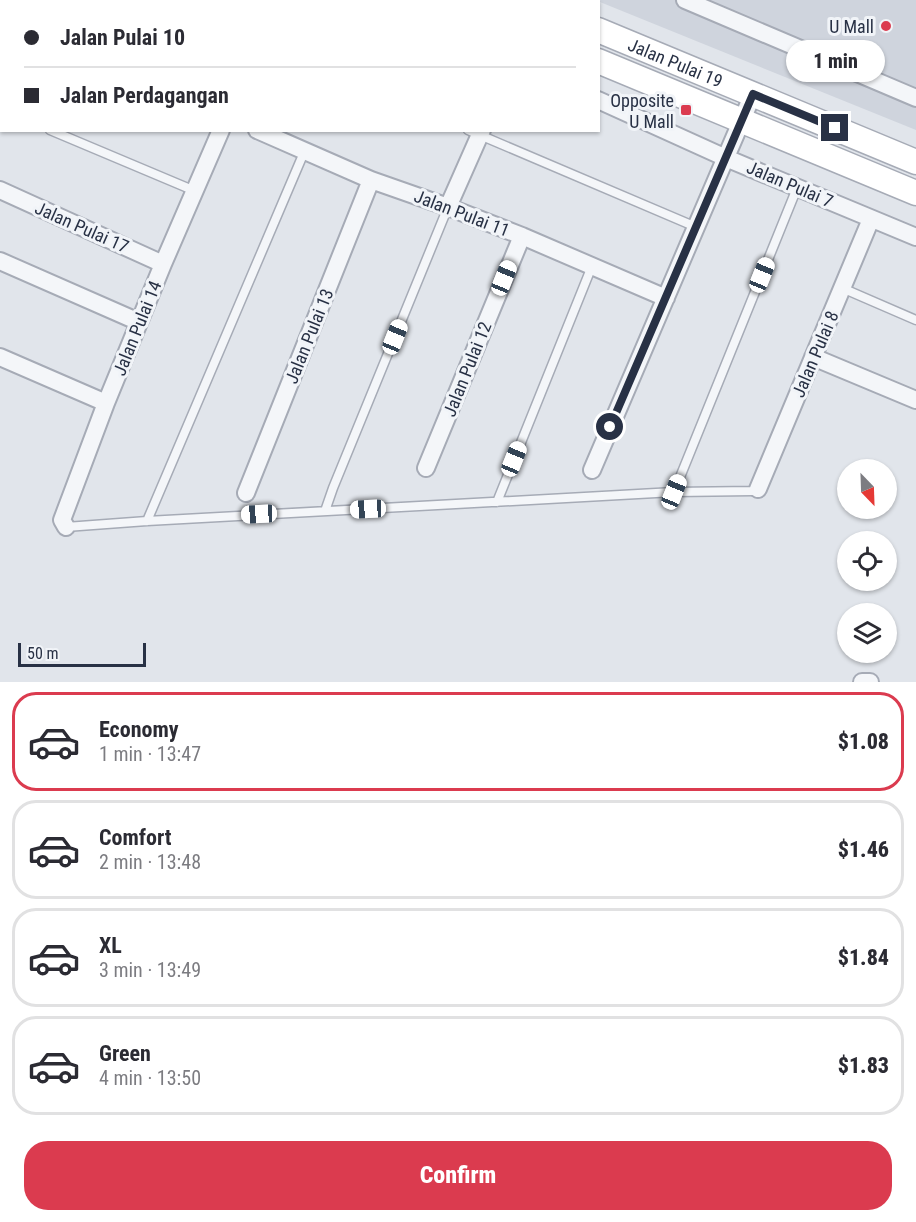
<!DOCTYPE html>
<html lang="en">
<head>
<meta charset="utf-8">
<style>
  body { margin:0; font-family:"Roboto Condensed",sans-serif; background:#f7f7f7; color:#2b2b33; height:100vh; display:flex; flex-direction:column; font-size:22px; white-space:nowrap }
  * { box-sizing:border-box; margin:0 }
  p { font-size:20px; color:#7c7c81 }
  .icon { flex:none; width:33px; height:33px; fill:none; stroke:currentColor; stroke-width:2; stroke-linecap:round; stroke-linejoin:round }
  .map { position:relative; height:682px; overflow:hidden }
  .side { display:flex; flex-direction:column; background:#fff; flex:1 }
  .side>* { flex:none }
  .hud { position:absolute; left:0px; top:0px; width:600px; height:132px; box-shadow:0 2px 4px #0004; display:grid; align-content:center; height:132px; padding:0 24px; background:#fff }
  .needle { width:39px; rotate:157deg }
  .tools { position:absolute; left:837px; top:459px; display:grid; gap:12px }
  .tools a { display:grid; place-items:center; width:60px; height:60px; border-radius:50%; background:#fff; box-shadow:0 2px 4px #0004; font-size:30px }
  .scale { position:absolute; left:18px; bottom:15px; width:128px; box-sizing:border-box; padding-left:6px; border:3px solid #283145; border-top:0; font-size:16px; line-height:21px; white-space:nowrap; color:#283145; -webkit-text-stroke:4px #f1f4f8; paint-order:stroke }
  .end { position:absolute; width:27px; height:27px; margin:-14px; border:8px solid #283145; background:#fff; box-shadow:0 0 0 3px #fff }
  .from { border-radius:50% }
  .bubble { position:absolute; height:42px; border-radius:21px; background:#fff; box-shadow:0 2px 4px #0004; font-size:20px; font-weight:800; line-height:42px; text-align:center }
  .car { position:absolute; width:18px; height:36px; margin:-18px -9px; border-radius:8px; box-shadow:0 0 4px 2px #0007; background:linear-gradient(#fff 24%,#345 0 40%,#fff 0 76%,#345 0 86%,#fff 0) }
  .hud b { display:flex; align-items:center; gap:21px; height:57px; font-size:22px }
  .hud b+b { border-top:2px solid #e1e1e2 }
  .hud i { width:15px; height:15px; background:#2b2b33 }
  ul { padding:10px 0 0; list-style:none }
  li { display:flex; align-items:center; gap:18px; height:99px; margin:0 12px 9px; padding:0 12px; border:3px solid #e1e1e2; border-radius:24px }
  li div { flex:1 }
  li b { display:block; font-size:22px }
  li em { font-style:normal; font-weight:800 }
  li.current { border-color:#db3b4f }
  li>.icon { width:54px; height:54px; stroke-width:1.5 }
  .primary-button { display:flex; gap:12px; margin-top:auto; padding:12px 24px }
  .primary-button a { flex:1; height:69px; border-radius:24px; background:#db3b4f; color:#fff; font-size:24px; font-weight:800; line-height:69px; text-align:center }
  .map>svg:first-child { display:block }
  .built { fill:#cfd4dd }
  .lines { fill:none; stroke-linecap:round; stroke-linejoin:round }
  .service-casing { stroke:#a6abb6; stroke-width:11 }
  .minor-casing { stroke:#a6abb6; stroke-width:20 }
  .secondary-casing { stroke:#a6abb6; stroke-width:27 }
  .service { stroke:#f4f6f9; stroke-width:8 }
  .minor { stroke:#f4f6f9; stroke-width:16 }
  .secondary { stroke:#fff; stroke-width:24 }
  .route { stroke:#283145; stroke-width:8 }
  .poi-dot { fill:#db3b4f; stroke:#f1f4f8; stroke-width:2 }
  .labels { text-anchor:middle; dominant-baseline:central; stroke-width:6; stroke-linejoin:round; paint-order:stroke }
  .poi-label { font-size:18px; fill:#283145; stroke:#f1f4f8; text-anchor:end }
  .street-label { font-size:18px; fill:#283145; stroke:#f1f4f8 }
</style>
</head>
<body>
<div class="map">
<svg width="916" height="682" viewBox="0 0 916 682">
  <rect width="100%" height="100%" fill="#e1e5eb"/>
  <!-- built -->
  <path class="built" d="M 595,0 L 916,0 L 916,130 Z"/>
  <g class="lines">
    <defs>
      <path id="service" d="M 153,0 L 157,2
        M 0,110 L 2,110
        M 50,130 L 195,191
        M 468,130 L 696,227
        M 842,288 L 916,320
        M 674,492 L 797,188
        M 497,502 L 592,266
        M 325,511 L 333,488 L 448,207
        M 147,521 L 305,150
        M 66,527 L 147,521 L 674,492 L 753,491 L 758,489"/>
      <path id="minor" d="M 356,0 L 359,2
        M 685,0 L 916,98
        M 279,2 L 280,0
        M 0,17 L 2,17
        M 598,100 L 726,158 L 916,237
        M 257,130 L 371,180 L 448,207 L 522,236 L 666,298
        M 0,190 L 163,264
        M 448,207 L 482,130
        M 0,261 L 139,322
        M 0,357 L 106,403
        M 813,357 L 916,400
        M 426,468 L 522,236
        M 592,470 L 753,94
        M 758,489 L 871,219
        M 246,493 L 371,180
        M 66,527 L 62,520 L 106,403 L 163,264 L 221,130
        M 862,682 L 870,682"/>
      <g id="secondary">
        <path d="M 454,0 L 458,2"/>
        <path d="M 526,0 L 530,2"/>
        <path id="s1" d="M 598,30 L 916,162"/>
        <path d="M 598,61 L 916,193"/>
      </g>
    </defs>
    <!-- service casing -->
    <use href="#service" class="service-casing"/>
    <!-- minor casing -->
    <use href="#minor" class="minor-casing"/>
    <!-- secondary casing -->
    <use href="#secondary" class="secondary-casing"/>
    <!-- service -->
    <use href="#service" class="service"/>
    <!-- minor -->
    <use href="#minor" class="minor"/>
    <!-- secondary -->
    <use href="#secondary" class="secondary"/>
  </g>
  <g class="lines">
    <!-- route -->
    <path class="route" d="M 610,427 L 753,94 L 835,128"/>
  </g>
  <!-- markers -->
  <g class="poi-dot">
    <circle cx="886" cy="26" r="6"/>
    <rect x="680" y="104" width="12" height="12" rx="3"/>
  </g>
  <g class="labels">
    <!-- poi labels -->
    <g class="poi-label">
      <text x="874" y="26">U Mall</text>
      <text x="674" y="100">Opposite<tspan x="674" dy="21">U Mall</tspan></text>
    </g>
    <!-- street labels -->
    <g class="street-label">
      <text stroke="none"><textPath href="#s1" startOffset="84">Jalan Pulai 19</textPath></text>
      <text transform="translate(790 184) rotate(23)">Jalan Pulai 7</text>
      <text transform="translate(462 213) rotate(21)">Jalan Pulai 11</text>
      <text transform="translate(82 227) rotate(24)">Jalan Pulai 17</text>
      <text transform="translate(137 328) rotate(-68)">Jalan Pulai 14</text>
      <text transform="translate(309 336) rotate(-68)">Jalan Pulai 13</text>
      <text transform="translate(815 354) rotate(-67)">Jalan Pulai 8</text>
      <text transform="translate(467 369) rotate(-68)">Jalan Pulai 12</text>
    </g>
  </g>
</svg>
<div class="tools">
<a><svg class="needle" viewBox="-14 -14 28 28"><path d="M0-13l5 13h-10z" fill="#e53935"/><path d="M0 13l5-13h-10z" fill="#7c7c81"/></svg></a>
<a><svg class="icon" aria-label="locate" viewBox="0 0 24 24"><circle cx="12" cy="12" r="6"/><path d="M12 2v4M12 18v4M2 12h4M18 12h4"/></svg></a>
<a><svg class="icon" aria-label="layers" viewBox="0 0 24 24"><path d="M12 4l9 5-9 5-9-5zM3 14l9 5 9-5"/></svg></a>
</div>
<div class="scale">50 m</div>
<i class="end from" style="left:610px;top:427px"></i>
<i class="end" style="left:835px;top:128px"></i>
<div class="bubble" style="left:786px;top:40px;width:99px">1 min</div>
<i class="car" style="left:762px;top:275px;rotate:22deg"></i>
<i class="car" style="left:504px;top:278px;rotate:22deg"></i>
<i class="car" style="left:395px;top:337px;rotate:22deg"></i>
<i class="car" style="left:514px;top:459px;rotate:22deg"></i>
<i class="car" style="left:674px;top:492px;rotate:22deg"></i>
<i class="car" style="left:368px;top:509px;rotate:267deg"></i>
<i class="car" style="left:259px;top:514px;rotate:267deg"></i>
<div class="hud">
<b><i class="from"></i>Jalan Pulai 10</b>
<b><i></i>Jalan Perdagangan</b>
</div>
</div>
<section class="side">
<ul>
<li class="current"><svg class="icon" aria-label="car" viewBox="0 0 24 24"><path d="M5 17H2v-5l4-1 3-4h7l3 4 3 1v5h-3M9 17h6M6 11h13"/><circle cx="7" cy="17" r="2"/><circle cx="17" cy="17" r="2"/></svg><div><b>Economy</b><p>1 min · 13:47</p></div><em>$1.08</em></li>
<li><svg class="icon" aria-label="car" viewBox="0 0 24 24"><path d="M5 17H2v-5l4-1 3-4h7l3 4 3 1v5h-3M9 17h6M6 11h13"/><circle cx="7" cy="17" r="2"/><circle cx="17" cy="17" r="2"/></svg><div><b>Comfort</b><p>2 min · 13:48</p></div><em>$1.46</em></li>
<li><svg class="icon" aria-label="car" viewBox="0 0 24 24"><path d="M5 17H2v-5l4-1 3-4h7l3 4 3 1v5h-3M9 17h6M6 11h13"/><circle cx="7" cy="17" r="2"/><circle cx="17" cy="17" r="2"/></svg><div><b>XL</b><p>3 min · 13:49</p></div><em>$1.84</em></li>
<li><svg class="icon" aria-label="car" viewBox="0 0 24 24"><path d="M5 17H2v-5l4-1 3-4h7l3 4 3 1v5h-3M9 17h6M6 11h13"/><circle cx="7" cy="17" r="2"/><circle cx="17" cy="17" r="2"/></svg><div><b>Green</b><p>4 min · 13:50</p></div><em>$1.83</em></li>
</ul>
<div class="primary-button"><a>Confirm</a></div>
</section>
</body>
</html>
